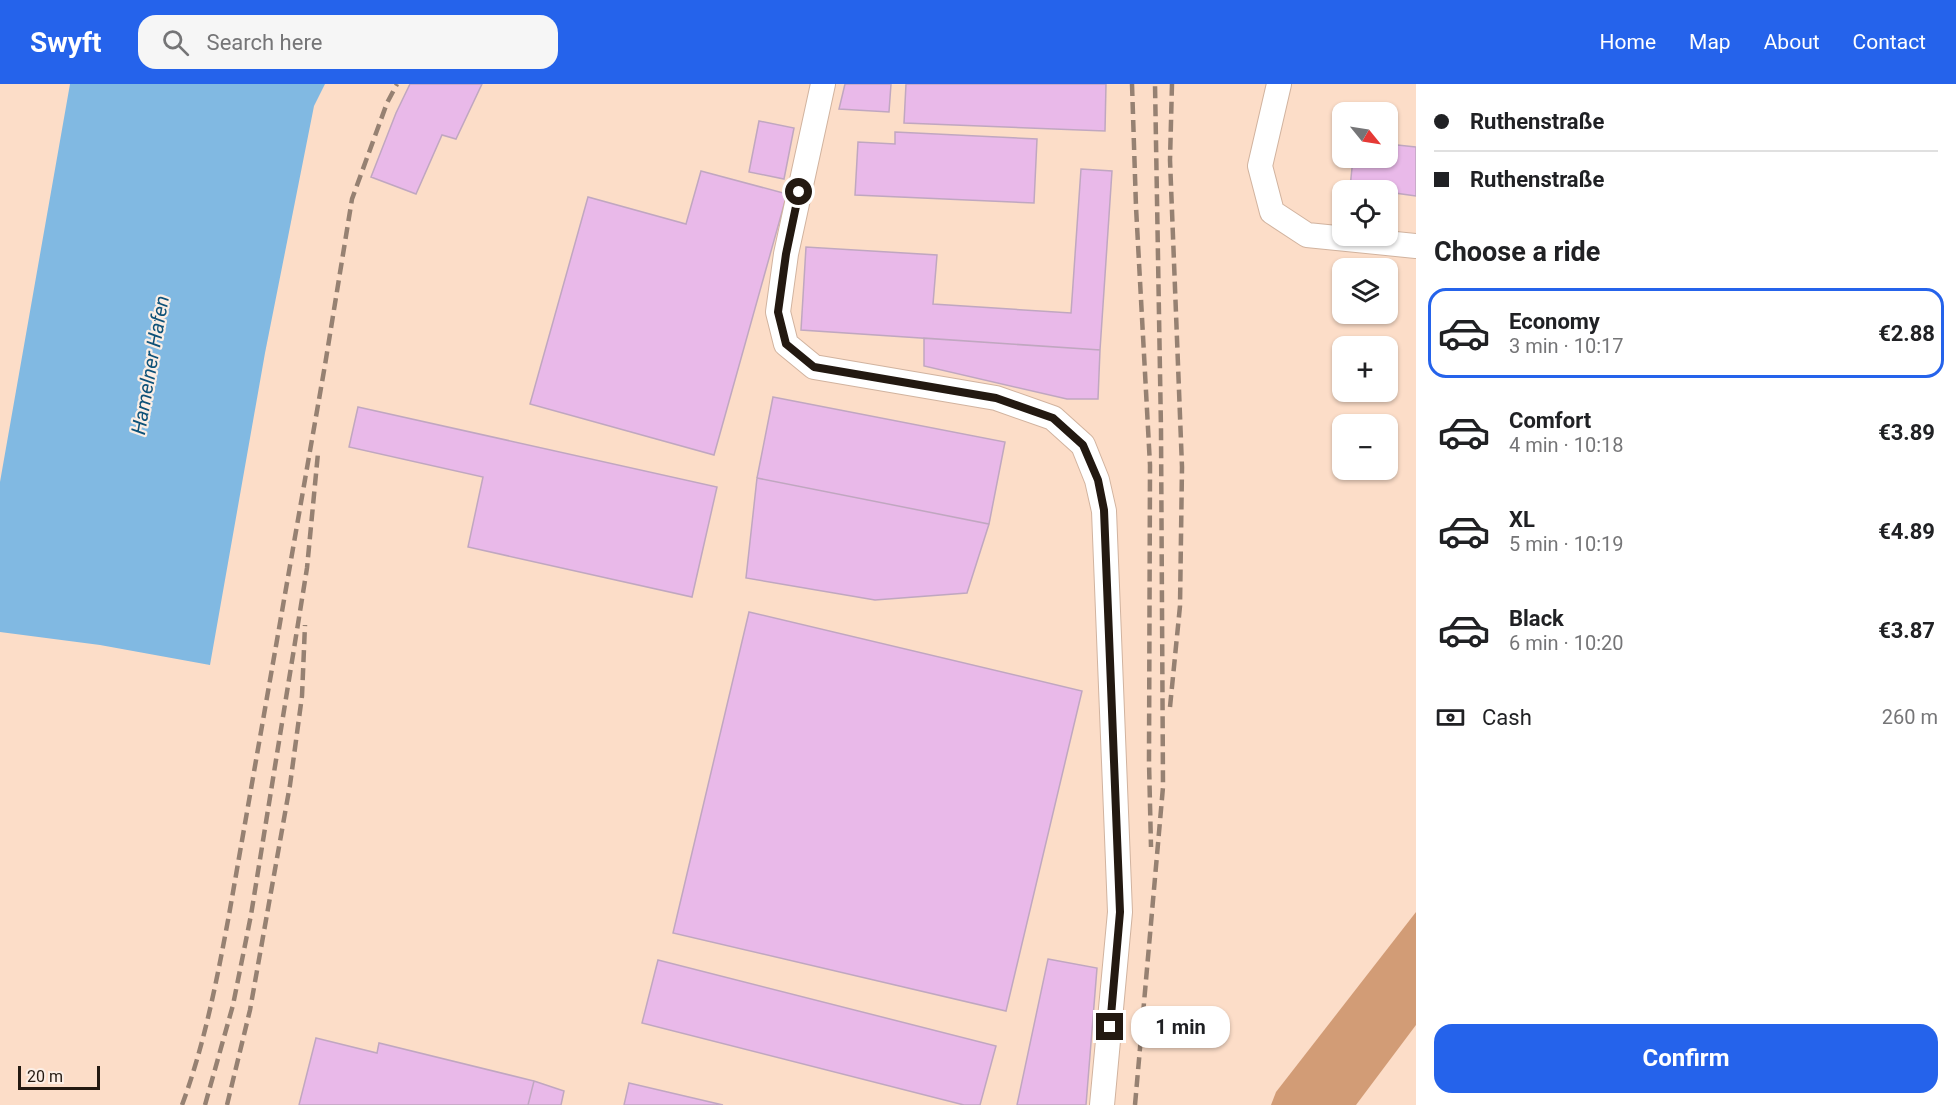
<!DOCTYPE html>
<html lang="en">
<head>
<meta charset="utf-8">
<style>
  body { margin:0; font-family:Roboto,sans-serif; background:#f6f6f6; color:#202124; height:100vh; display:flex; flex-direction:column; font-size:22px; white-space:nowrap }
  * { box-sizing:border-box; margin:0 }
  p { font-size:20px; color:#757577 }
  .icon { flex:none; width:33px; height:33px; fill:none; stroke:currentColor; stroke-width:2; stroke-linecap:round; stroke-linejoin:round }
  .map { position:relative; flex:1; overflow:hidden }
  .drawer { display:flex; flex-direction:column; background:#fff; width:540px }
  .drawer>* { flex:none }
  .top-card { display:grid; align-content:center; height:132px; padding:0 18px; background:#fff }
  .needle { width:39px; rotate:120deg }
  .buttons { position:absolute; left:1332px; top:18px; display:grid; gap:12px }
  .buttons a { display:grid; place-items:center; width:66px; height:66px; border-radius:12px; background:#fff; box-shadow:0 2px 4px #0004; font-size:30px }
  .scale { position:absolute; left:18px; bottom:15px; width:82px; box-sizing:border-box; padding-left:6px; border:3px solid #231911; border-top:0; font-size:16px; line-height:21px; white-space:nowrap; color:#231911; -webkit-text-stroke:4px #fbeee5; paint-order:stroke }
  .end { position:absolute; width:27px; height:27px; margin:-14px; border:8px solid #231911; background:#fff; box-shadow:0 0 0 3px #fff }
  .from { border-radius:50% }
  .bubble { position:absolute; height:42px; border-radius:18px; background:#fff; box-shadow:0 2px 4px #0004; font-size:20px; font-weight:700; line-height:42px; text-align:center }
  .top-card b { display:flex; align-items:center; gap:21px; height:57px; font-size:22px }
  .top-card b+b { border-top:2px solid #e0e0e0 }
  .top-card i { width:15px; height:15px; background:#202124 }
  ul { padding:0; list-style:none }
  li { display:flex; align-items:center; gap:18px; height:90px; margin:0 12px 9px; padding:0 6px; border:3px solid transparent; border-radius:18px }
  li div { flex:1 }
  li b { display:block; font-size:22px }
  li em { font-style:normal; font-weight:700 }
  li.selected { border-color:#2563eb }
  li>.icon { width:54px; height:54px; stroke-width:1.5 }
  h2 { padding:0 18px; font-size:27px; line-height:72px }
  .pay { display:flex; align-items:center; gap:15px; height:66px; padding:0 18px; font-size:22px }
  .pay p { margin-inline-start:auto }
  .cta { display:flex; gap:12px; margin-top:auto; padding:12px 18px }
  .cta a { flex:1; height:69px; border-radius:18px; background:#2563eb; color:#fff; font-size:24px; font-weight:700; line-height:69px; text-align:center }
  header { display:flex; align-items:center; gap:36px; box-sizing:border-box; height:84px; padding:0 30px; background:#2563eb; color:#fff }
  header strong { font-size:28px }
  nav { display:flex; gap:33px; margin-inline-start:auto; font-size:21px }
  .search { width:420px; height:54px; background:#f6f6f6; display:flex; align-items:center; gap:15px; box-sizing:border-box; padding:0 21px; border-radius:18px; color:#757577; font-size:22px }
  main { display:flex; flex:1; min-height:0 }
  .map>svg:first-child { display:block }
  .forest { fill:#d29c76 }
  .water { fill:#81b9e2 }
  .building { fill:#e9b9e9; stroke:#c0a7c0; stroke-width:1.5 }
  .lines { fill:none; stroke-linecap:round; stroke-linejoin:round }
  .street-casing { stroke:#d1b39f; stroke-width:26 }
  .street { stroke:#fff; stroke-width:24 }
  .rail { stroke:#968172; stroke-width:4.5; stroke-dasharray:12 6; stroke-linecap:butt }
  .route { stroke:#231911; stroke-width:8 }
  .labels { text-anchor:middle; dominant-baseline:central; stroke-width:4.5; stroke-linejoin:round; paint-order:stroke }
  .water-label { font-size:20px; font-style:italic; fill:#0d5178; stroke:#fbeee5 }
</style>
</head>
<body>
<header>
<strong>Swyft</strong>
<div class="search"><svg class="icon" aria-label="search" viewBox="0 0 24 24"><circle cx="10" cy="10" r="6"/><path d="M15 15l6 6"/></svg>Search here</div>
<nav><a>Home</a><a>Map</a><a>About</a><a>Contact</a></nav>
</header>
<main>
<div class="map">
<svg width="1416" height="1021" viewBox="0 0 1416 1021">
  <rect width="100%" height="100%" fill="#fcddc8"/>
  <!-- forest -->
  <path class="forest" d="M 1416,828 L 1416,941 L 1356,1021 L 1271,1021 L 1276,1008 Z"/>
  <!-- water -->
  <path class="water" d="M 70,0 L 325,0 L 314,22 L 265,269 L 210,581 L 100,561 L 0,548 L 0,398 Z"/>
  <!-- building -->
  <path class="building" d="M 410,0 L 482,0 L 456,55 L 442,51 L 416,110 L 371,93 L 396,29 Z
    M 845,0 L 891,0 L 889,28 L 839,25 Z
    M 906,0 L 1106,0 L 1105,47 L 904,39 Z
    M 759,37 L 794,44 L 784,95 L 749,88 Z
    M 895,48 L 1037,55 L 1034,119 L 855,111 L 858,58 L 895,60 Z
    M 1388,60 L 1416,63 L 1416,112 L 1388,108 L 1388,106 L 1350,104 L 1353,74 L 1388,74 Z
    M 1081,85 L 1112,87 L 1100,266 L 801,246 L 806,163 L 937,171 L 933,220 L 1071,229 Z
    M 701,87 L 787,110 L 714,371 L 530,320 L 588,113 L 686,140 Z
    M 924,254 L 1100,266 L 1098,315 L 1067,315 L 924,282 Z
    M 773,313 L 1005,358 L 989,440 L 757,394 Z
    M 358,323 L 717,403 L 692,513 L 468,463 L 483,393 L 349,363 Z
    M 757,394 L 989,440 L 967,509 L 875,516 L 746,494 Z
    M 749,528 L 1082,607 L 1006,927 L 673,849 Z
    M 1048,875 L 1097,884 L 1086,1021 L 1017,1021 Z
    M 658,876 L 996,962 L 980,1021 L 964,1021 L 642,939 Z
    M 316,954 L 377,969 L 379,959 L 534,997 L 528,1021 L 299,1021 Z
    M 534,997 L 564,1007 L 561,1021 L 528,1021 Z
    M 629,999 L 723,1021 L 624,1021 Z"/>
  <g class="lines">
    <defs>
      <path id="street" d="M 823,0 L 786,170 L 778,228 L 786,260 L 814,283 L 996,314 L 1053,334 L 1083,361 L 1097,396 L 1104,427 L 1120,828 L 1102,1021
        M 1279,0 L 1260,82 L 1272,128 L 1307,151 L 1416,162"/>
    </defs>
    <!-- street casing -->
    <use href="#street" class="street-casing"/>
    <!-- street -->
    <use href="#street" class="street"/>
    <!-- rail -->
    <path class="rail" d="M 1132,0 L 1136,123 L 1150,381 L 1149,678 L 1151,763
      M 1170,623 L 1180,522 L 1182,383 L 1170,76 L 1172,0
      M 182,1021 C 205,959 217,895 229,831 L 325,281 L 352,115 L 387,19 L 397,0
      M 205,1021 L 233,921 L 251,831 L 307,484 L 318,369
      M 227,1021 L 250,926 L 290,701 L 302,612 L 305,541
      M 1135,1021 L 1163,703 L 1161,346 L 1155,0"/>
  </g>
  <g class="lines">
    <!-- route -->
    <path class="route" d="M 799,108 L 786,170 L 778,228 L 786,260 L 814,283 L 996,314 L 1053,334 L 1083,361 L 1098,396 L 1104,426 L 1120,828 L 1110,943"/>
  </g>
  <g class="labels">
    <!-- water labels -->
    <g class="water-label">
      <text transform="translate(150 281) rotate(-80)">Hamelner Hafen</text>
    </g>
  </g>
</svg>
<div class="buttons">
<a><svg class="needle" viewBox="-14 -14 28 28"><path d="M0-13l5 13h-10z" fill="#e53935"/><path d="M0 13l5-13h-10z" fill="#757577"/></svg></a>
<a><svg class="icon" aria-label="locate" viewBox="0 0 24 24"><circle cx="12" cy="12" r="6"/><path d="M12 2v4M12 18v4M2 12h4M18 12h4"/></svg></a>
<a><svg class="icon" aria-label="layers" viewBox="0 0 24 24"><path d="M12 4l9 5-9 5-9-5zM3 14l9 5 9-5"/></svg></a>
<a>+</a>
<a>−</a>
</div>
<div class="scale">20 m</div>
<i class="end from" style="left:799px;top:108px"></i>
<i class="end" style="left:1110px;top:943px"></i>
<div class="bubble" style="left:1131px;top:922px;width:99px">1 min</div>
</div>
<section class="drawer">
<div class="top-card">
<b><i class="from"></i>Ruthenstraße</b>
<b><i></i>Ruthenstraße</b>
</div>
<h2>Choose a ride</h2>
<ul>
<li class="selected"><svg class="icon" aria-label="car" viewBox="0 0 24 24"><path d="M5 17H2v-5l4-1 3-4h7l3 4 3 1v5h-3M9 17h6M6 11h13"/><circle cx="7" cy="17" r="2"/><circle cx="17" cy="17" r="2"/></svg><div><b>Economy</b><p>3 min · 10:17</p></div><em>€2.88</em></li>
<li><svg class="icon" aria-label="car" viewBox="0 0 24 24"><path d="M5 17H2v-5l4-1 3-4h7l3 4 3 1v5h-3M9 17h6M6 11h13"/><circle cx="7" cy="17" r="2"/><circle cx="17" cy="17" r="2"/></svg><div><b>Comfort</b><p>4 min · 10:18</p></div><em>€3.89</em></li>
<li><svg class="icon" aria-label="car" viewBox="0 0 24 24"><path d="M5 17H2v-5l4-1 3-4h7l3 4 3 1v5h-3M9 17h6M6 11h13"/><circle cx="7" cy="17" r="2"/><circle cx="17" cy="17" r="2"/></svg><div><b>XL</b><p>5 min · 10:19</p></div><em>€4.89</em></li>
<li><svg class="icon" aria-label="car" viewBox="0 0 24 24"><path d="M5 17H2v-5l4-1 3-4h7l3 4 3 1v5h-3M9 17h6M6 11h13"/><circle cx="7" cy="17" r="2"/><circle cx="17" cy="17" r="2"/></svg><div><b>Black</b><p>6 min · 10:20</p></div><em>€3.87</em></li>
</ul>
<div class="pay"><svg class="icon" aria-label="cash" viewBox="0 0 24 24"><path d="M3 7h18v10H3z"/><circle cx="12" cy="12" r="2"/></svg>Cash<p>260 m</p></div>
<div class="cta"><a>Confirm</a></div>
</section>
</main>
</body>
</html>
